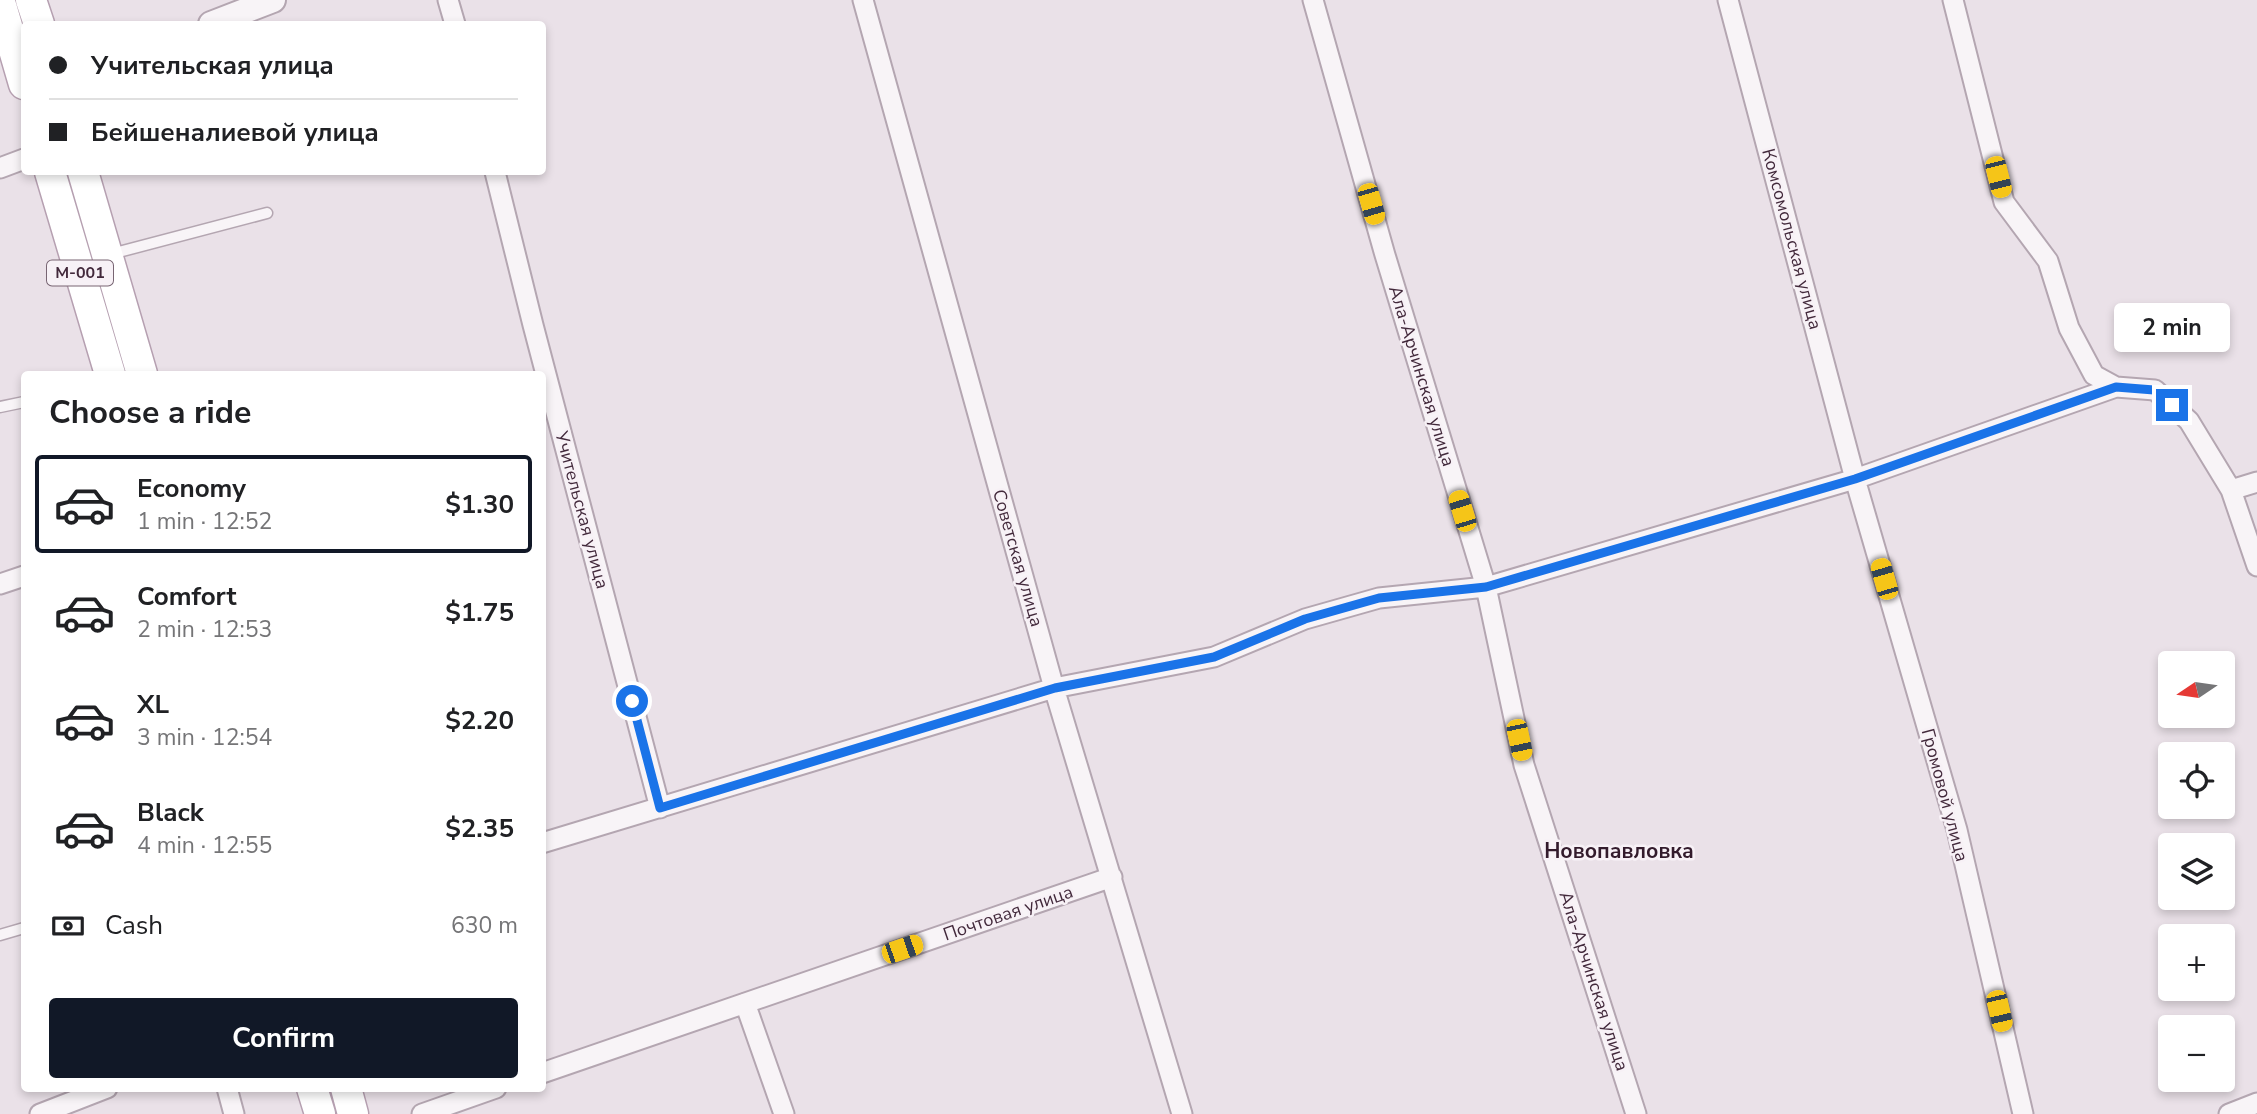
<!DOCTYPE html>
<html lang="en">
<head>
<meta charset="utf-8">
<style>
  body { margin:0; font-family:"Nunito Sans",sans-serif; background:#f2f2f2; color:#202124; height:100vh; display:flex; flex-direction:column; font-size:26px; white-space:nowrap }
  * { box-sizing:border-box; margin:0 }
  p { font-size:23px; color:#757577 }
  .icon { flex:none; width:38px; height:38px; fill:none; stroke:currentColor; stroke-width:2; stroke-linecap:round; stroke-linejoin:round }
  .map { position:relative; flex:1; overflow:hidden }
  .side { position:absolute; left:21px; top:371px; width:525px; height:721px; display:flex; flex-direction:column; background:#fff; border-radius:7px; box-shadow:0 4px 10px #0003 }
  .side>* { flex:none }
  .top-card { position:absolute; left:21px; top:21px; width:525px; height:154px; border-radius:7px; box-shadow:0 4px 10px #0003; display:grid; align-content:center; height:154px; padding:0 28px; background:#fff }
  .needle { width:46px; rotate:257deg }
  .controls { position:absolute; left:2158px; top:651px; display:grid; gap:14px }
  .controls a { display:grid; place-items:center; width:77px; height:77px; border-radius:7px; background:#fff; box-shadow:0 4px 10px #0003; font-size:35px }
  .end { position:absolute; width:32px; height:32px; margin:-16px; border:9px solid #1a73e8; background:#fff; box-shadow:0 0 0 4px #fff }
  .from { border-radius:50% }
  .bubble { position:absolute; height:49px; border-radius:7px; background:#fff; box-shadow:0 4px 10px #0003; font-size:23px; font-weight:700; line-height:49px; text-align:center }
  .car { position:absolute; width:21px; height:42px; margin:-21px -10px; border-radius:9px; box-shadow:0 0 5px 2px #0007; background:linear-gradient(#f5c518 24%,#345 0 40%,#f5c518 0 76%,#345 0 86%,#f5c518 0) }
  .top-card b { display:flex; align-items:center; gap:24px; height:66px; font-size:26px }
  .top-card b+b { border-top:2px solid #e0e0e0 }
  .top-card i { width:18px; height:18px; background:#202124 }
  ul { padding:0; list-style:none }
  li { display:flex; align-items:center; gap:21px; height:98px; margin:0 14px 10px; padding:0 14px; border:4px solid transparent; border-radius:7px }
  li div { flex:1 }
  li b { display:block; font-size:26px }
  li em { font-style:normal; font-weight:700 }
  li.current { border-color:#111827 }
  li>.icon { width:63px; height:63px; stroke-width:1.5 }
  h2 { padding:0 28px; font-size:32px; line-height:84px }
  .pay { display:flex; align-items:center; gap:18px; height:77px; padding:0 28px; font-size:26px }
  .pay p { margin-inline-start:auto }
  .cta { display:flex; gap:14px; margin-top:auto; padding:14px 28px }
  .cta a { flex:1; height:80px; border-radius:7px; background:#111827; color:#fff; font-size:28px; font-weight:700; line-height:80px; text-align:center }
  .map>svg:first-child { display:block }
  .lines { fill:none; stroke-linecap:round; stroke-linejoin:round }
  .service-casing { stroke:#b4a6b1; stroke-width:13 }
  .minor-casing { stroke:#b4a6b1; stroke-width:23 }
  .tertiary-casing { stroke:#b4a6b1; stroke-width:28 }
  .primary-casing { stroke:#b6a0b1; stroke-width:33 }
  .service { stroke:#f8f4f7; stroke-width:10 }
  .minor { stroke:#f8f4f7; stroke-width:19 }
  .tertiary { stroke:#f8f4f7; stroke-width:24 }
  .primary { stroke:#fff; stroke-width:30 }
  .route { stroke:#1a73e8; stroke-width:9 }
  .labels { text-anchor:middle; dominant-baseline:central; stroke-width:5; stroke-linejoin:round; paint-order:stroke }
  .shield { fill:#f7f1f6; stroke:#786573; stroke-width:2 }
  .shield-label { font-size:16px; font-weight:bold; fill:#42293b }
  .street-label { font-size:18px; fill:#42293b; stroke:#f7f1f6 }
  .quarter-label { font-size:21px; font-weight:bold; fill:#331b2c; stroke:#f7f1f6 }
</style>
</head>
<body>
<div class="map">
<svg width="2257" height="1114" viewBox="0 0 2257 1114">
  <rect width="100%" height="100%" fill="#eae1e8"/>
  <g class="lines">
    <defs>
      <path id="service" d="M 111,254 L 267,213
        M 0,407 L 24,402
        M 0,935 L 24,928"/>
      <path id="minor" d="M 448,0 L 455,24
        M 863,0 L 1054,688 L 1182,1114
        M 1313,0 L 1385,255 L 1486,587 L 1524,765 L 1636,1114
        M 1728,0 L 1855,479 L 1957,830 L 2023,1114
        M 1953,0 L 2004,202 L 2048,261 L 2069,328 L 2094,375 L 2116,387 L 2155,390 L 2189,421 L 2231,490
        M 0,168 L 24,159
        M 495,172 L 533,325 L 660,808
        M 2257,482 L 2231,490 L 2257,566
        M 0,584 L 24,576
        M 542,843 L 1054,688 L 1214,657 L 1305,619 L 1379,598 L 1486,587 L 1855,479 L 2116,387
        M 745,1003 L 784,1114
        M 542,1073 L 1112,877
        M 227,1088 L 234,1114
        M 40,1114 L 107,1088
        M 422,1114 L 496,1088
        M 2229,1114 L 2257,1103"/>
      <path id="tertiary" d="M 211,24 L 273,0"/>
      <path id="primary" d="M 31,0 L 39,24
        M 0,2 L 24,84
        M 50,172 L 110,374
        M 83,172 L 142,374
        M 312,1088 L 320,1114
        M 346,1088 L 353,1114"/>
    </defs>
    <!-- service casing -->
    <use href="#service" class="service-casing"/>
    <!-- minor casing -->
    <use href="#minor" class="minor-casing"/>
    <!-- tertiary casing -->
    <use href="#tertiary" class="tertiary-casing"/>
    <!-- primary casing -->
    <use href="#primary" class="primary-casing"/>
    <!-- service -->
    <use href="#service" class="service"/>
    <!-- minor -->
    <use href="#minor" class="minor"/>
    <!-- tertiary -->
    <use href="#tertiary" class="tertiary"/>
    <!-- primary -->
    <use href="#primary" class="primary"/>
  </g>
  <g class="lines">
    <!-- route -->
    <path class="route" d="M 632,701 L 660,808 L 1055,688 L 1214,657 L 1305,619 L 1379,598 L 1486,587 L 1855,479 L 2116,387 L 2154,390 L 2172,405"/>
  </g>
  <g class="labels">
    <!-- shield labels -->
    <rect class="shield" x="47" y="260.5" width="66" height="25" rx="5"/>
    <g class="shield-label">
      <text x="80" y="273">M-001</text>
    </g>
    <!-- street labels -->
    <g class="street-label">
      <text transform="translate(1792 239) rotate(75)">Комсомольская улица</text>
      <text transform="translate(1422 376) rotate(73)">Ала-Арчинская улица</text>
      <text transform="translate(582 510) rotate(75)">Учительская улица</text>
      <text transform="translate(1018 558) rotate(74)">Советская улица</text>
      <text transform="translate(1945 795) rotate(75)">Громовой улица</text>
      <text transform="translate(1008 913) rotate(-19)">Почтовая улица</text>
      <text transform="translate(1594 981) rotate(72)">Ала-Арчинская улица</text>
    </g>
    <!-- quarter labels -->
    <g class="quarter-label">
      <text x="1619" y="851">Новопавловка</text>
    </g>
  </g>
</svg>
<div class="controls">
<a><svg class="needle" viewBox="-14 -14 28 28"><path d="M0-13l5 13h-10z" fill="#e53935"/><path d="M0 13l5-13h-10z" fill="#757577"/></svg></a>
<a><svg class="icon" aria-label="locate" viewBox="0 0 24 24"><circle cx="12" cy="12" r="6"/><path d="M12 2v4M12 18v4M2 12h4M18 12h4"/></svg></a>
<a><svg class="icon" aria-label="layers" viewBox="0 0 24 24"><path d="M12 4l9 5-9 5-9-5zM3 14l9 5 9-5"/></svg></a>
<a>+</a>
<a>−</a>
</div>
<i class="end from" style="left:632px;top:701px"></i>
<i class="end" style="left:2172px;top:405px"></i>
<div class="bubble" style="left:2114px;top:303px;width:116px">2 min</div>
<i class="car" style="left:1998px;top:177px;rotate:166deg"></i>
<i class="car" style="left:1371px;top:204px;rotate:164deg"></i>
<i class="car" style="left:1462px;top:511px;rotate:343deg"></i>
<i class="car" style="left:1884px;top:579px;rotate:344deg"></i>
<i class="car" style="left:1519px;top:740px;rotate:168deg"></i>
<i class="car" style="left:902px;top:949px;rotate:71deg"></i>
<i class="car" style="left:1999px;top:1011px;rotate:167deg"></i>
<div class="top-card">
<b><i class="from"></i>Учительская улица</b>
<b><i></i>Бейшеналиевой улица</b>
</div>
<section class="side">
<h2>Choose a ride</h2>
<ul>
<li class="current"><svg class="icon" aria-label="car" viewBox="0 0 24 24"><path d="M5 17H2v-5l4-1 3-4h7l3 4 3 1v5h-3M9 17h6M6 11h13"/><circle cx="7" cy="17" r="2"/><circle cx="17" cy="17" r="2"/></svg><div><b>Economy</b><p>1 min · 12:52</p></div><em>$1.30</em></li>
<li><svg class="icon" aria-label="car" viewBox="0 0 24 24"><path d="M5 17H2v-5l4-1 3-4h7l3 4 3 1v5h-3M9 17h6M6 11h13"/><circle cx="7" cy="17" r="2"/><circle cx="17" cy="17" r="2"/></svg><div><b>Comfort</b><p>2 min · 12:53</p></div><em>$1.75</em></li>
<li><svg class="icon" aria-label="car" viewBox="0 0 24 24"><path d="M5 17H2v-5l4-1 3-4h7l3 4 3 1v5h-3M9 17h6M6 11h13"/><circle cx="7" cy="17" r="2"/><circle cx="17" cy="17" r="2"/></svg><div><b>XL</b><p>3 min · 12:54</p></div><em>$2.20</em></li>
<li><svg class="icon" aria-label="car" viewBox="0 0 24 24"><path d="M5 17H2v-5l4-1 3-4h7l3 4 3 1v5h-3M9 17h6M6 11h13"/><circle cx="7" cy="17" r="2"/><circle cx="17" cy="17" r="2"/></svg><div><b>Black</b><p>4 min · 12:55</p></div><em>$2.35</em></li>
</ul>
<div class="pay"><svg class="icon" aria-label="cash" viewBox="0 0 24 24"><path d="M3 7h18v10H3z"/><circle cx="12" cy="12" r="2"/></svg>Cash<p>630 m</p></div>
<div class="cta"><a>Confirm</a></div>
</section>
</div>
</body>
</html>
